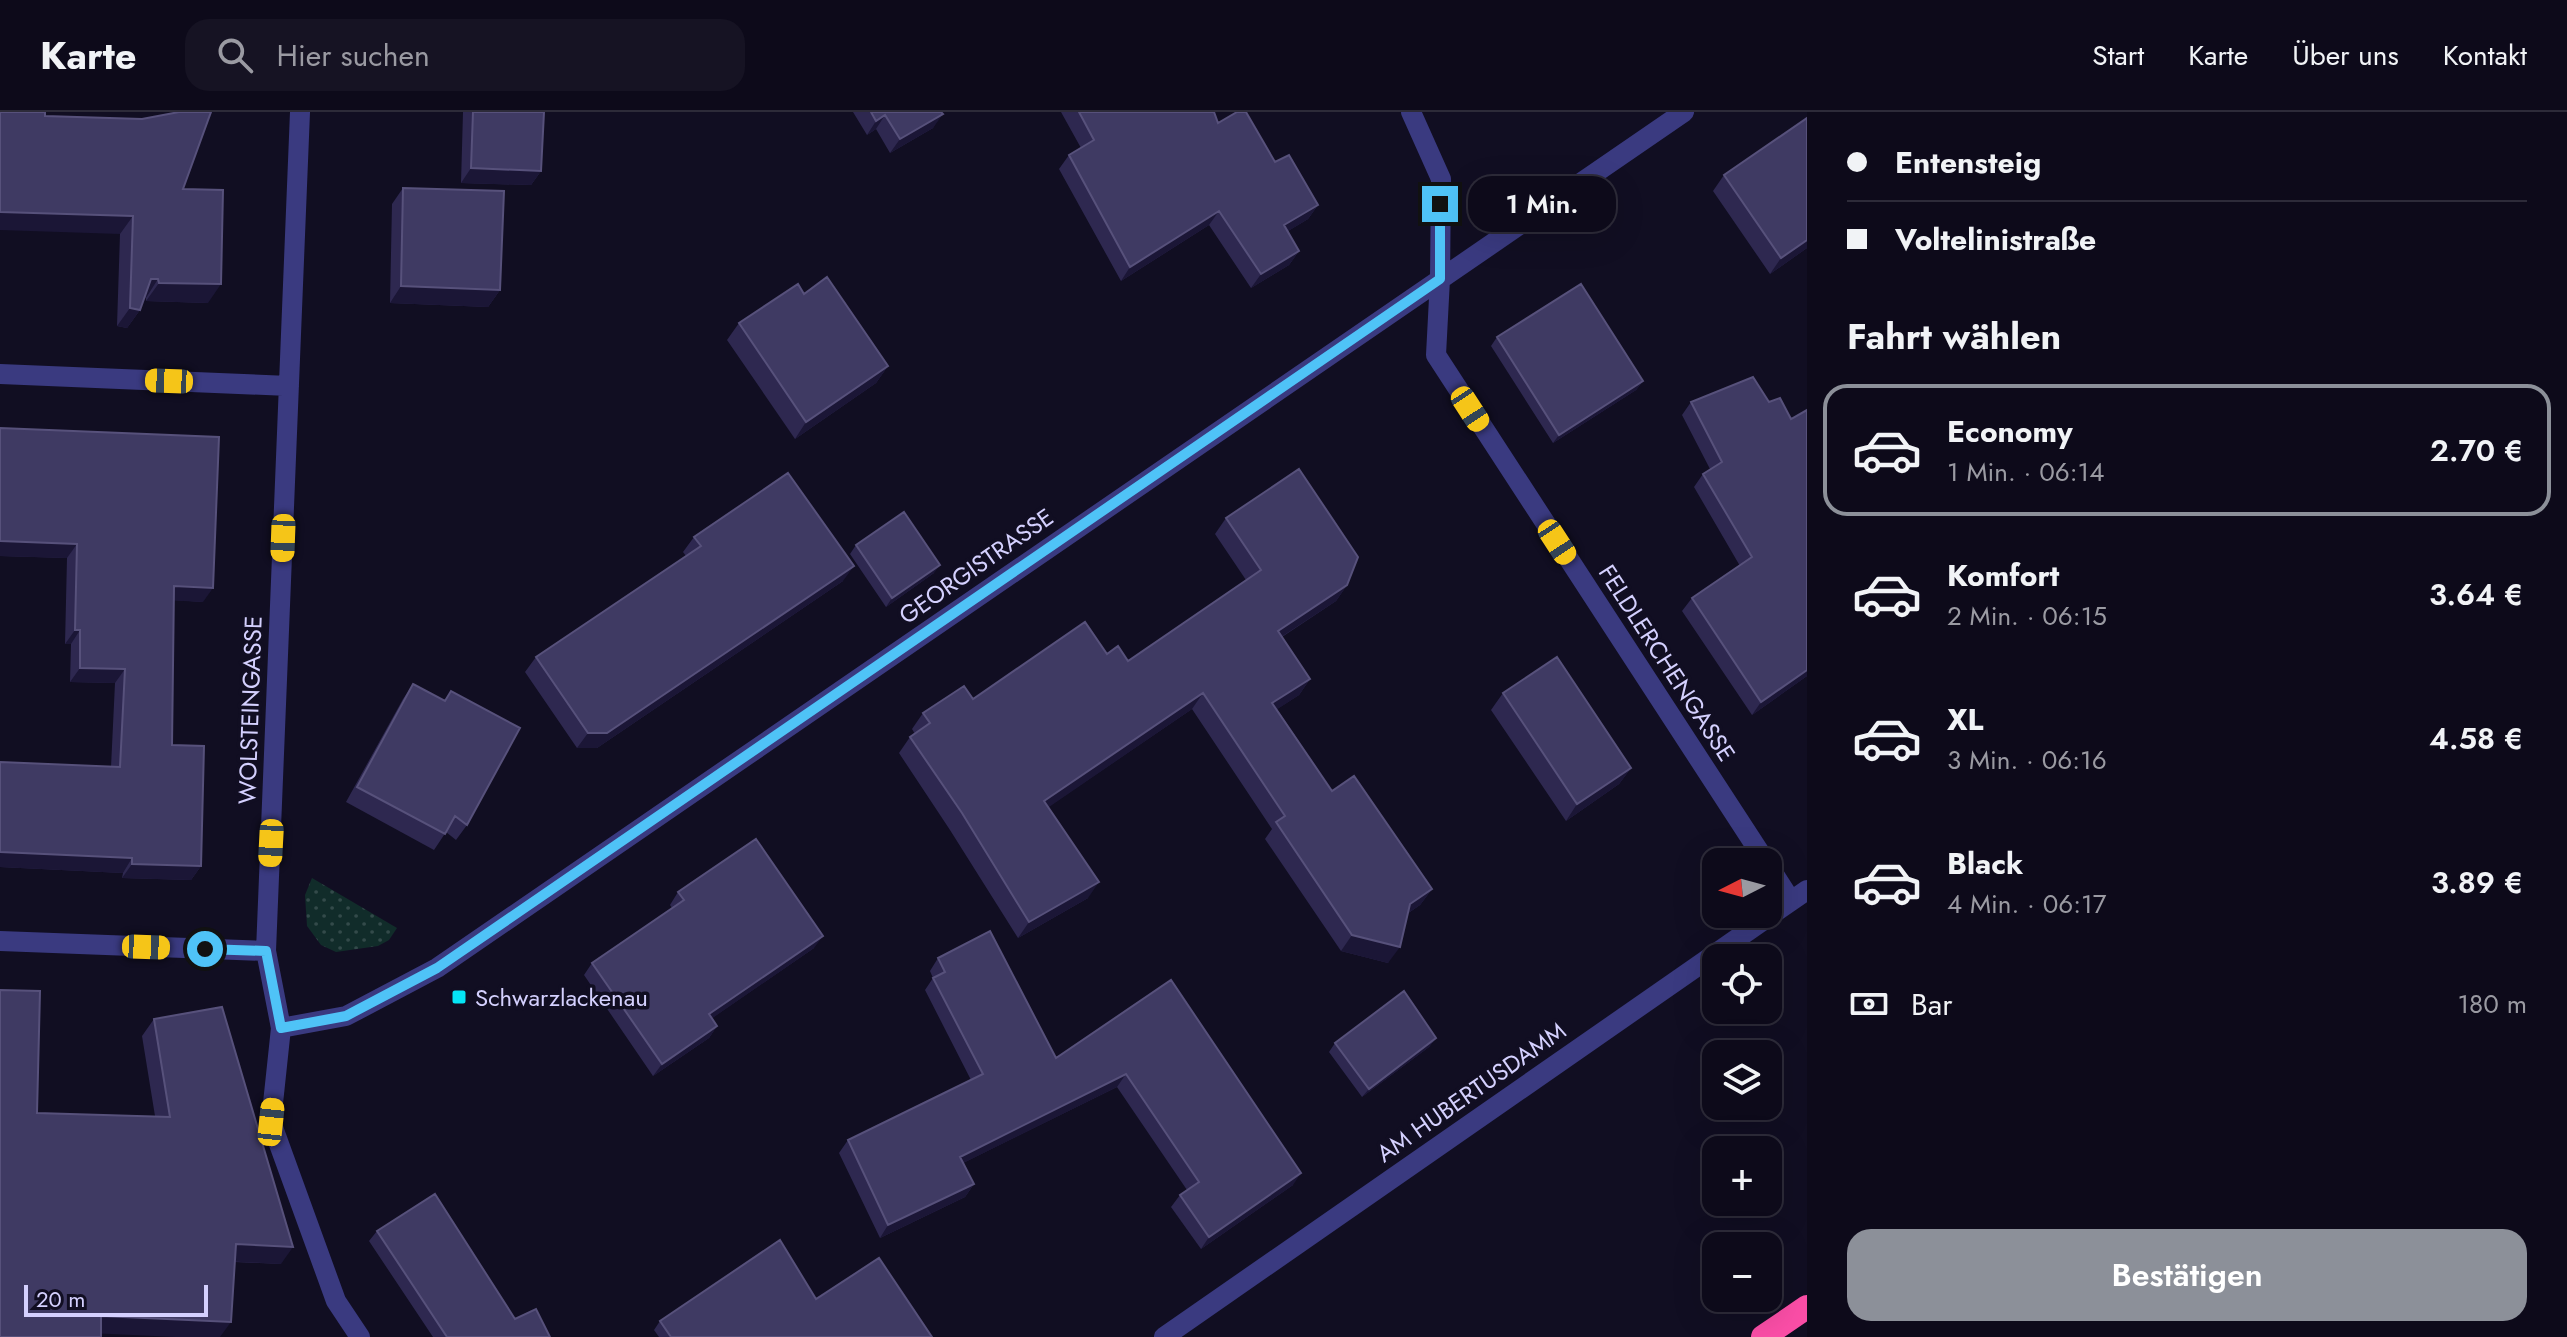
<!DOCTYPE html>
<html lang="de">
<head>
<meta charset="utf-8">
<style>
  body { margin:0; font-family:Jost,sans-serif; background:#161323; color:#f1f3f6; height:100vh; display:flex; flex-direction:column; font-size:30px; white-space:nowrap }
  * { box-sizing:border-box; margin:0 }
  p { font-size:26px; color:#9a9aa2 }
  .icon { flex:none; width:44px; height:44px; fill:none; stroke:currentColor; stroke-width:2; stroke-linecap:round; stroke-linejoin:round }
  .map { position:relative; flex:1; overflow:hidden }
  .panel { display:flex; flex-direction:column; background:#0d0a1a; width:760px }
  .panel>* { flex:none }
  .top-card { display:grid; align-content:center; height:176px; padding:0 40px; background:#0d0a1a }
  .needle { width:52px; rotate:264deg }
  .fabs { position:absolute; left:1702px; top:736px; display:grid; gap:16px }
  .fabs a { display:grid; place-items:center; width:80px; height:80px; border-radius:16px; background:#0d0a1a; box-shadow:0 8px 32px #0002,0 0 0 2px #2d2b39; font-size:40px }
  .scale { position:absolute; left:24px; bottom:20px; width:184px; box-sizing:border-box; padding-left:8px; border:4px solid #d4d0fe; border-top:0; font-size:22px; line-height:28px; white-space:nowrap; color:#d4d0fe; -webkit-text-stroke:6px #110e22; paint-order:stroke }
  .end { position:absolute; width:36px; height:36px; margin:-18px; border:10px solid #4fc3f7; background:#111; box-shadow:0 0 0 4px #111 }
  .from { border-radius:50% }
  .bubble { position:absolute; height:56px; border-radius:24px; background:#0d0a1a; box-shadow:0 8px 32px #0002,0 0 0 2px #2d2b39; font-size:26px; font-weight:600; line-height:56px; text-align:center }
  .car { position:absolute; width:24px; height:48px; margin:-24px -12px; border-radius:10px; box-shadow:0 0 6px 2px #0007; background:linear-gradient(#f5c518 24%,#345 0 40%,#f5c518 0 76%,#345 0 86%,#f5c518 0) }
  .top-card b { display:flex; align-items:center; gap:28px; height:76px; font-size:30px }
  .top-card b+b { border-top:2px solid #2d2b39 }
  .top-card i { width:20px; height:20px; background:#f1f3f6 }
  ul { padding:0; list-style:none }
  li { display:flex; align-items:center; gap:24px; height:132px; margin:0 16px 12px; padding:0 24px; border:4px solid transparent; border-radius:24px }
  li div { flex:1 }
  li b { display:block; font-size:30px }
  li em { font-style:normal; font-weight:600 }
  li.on { border-color:#8c9099 }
  li>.icon { width:72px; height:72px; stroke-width:1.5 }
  h2 { padding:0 40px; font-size:36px; line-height:96px }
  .pay { display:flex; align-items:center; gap:20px; height:88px; padding:0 40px; font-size:30px }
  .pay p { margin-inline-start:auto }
  .cta { display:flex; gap:16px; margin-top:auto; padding:16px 40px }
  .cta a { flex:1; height:92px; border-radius:24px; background:#8c9099; color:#fff; font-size:32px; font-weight:600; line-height:92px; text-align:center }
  header { display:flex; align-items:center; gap:48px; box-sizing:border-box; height:112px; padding:0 40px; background:#0d0a1a; border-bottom:2px solid #2d2b39 }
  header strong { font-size:38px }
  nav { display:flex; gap:44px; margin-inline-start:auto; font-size:28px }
  .search { width:560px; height:72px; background:#161323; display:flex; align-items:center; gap:20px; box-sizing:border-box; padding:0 28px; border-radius:24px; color:#9a9aa2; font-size:30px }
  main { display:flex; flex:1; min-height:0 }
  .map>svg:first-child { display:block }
  .grass { fill:url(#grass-dots) }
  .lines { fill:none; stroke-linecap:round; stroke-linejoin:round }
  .street { stroke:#3a3a80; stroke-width:20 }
  .highway { stroke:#fb4ea7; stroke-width:24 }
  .wall { fill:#2e2850 }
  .shaded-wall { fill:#1b1636 }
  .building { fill:#3f3a63; stroke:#57517b; stroke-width:2 }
  .route { stroke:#4fc3f7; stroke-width:10 }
  .poi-dot { fill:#05e5f5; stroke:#110e22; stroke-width:3 }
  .labels { text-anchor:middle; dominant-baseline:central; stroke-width:7; stroke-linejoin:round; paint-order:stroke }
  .street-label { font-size:24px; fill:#d4d0fe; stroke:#110e22 }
  .poi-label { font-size:24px; fill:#d4d0fe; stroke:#110e22; text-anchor:start }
</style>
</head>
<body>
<header>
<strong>Karte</strong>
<div class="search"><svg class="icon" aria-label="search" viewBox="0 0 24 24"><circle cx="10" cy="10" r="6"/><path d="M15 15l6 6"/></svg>Hier suchen</div>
<nav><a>Start</a><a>Karte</a><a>Über uns</a><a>Kontakt</a></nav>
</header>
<main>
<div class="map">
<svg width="1807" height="1225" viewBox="0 0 1807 1225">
  <defs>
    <pattern id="grass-dots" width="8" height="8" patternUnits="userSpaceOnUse" patternTransform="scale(2)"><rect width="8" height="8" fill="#112c2a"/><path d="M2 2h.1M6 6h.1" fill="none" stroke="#334a4a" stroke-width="1.8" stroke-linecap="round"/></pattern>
  </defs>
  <rect width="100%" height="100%" fill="#110e22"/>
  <!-- grass -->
  <path class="grass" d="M 312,766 L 397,816 L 389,828 L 378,834 L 336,840 L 321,833 L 307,814 L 305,783 Z"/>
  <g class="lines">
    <!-- street -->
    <path class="street" d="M 300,0 L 266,839 L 281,916 L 271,1010 L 336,1189 L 360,1225
      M 1411,0 L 1441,67 L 1440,167 L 1436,243 L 1766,750
      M 0,262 L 289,274
      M 1768,753 L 1791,789
      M 0,829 L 266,839
      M 281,916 L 346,904 L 437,856 L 1684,0
      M 1164,1225 L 1807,778"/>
    <!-- highway -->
    <path class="highway" d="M 1763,1225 L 1807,1195"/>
  </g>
  <!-- wall -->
  <path class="wall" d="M 463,0 L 544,0 L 541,59 L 531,73 L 461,71 Z
    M 853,0 L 941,0 L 933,16 L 890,41 L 876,17 L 867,23 Z
    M 1061,0 L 1214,0 L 1218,11 L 1275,50 L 1318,93 L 1308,107 L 1288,119 L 1299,139 L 1289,153 L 1251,176 L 1209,113 L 1121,169 L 1059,57 L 1069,43 L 1081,36 Z
    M 45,4 L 183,77 L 208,191 L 146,189 L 146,186 L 144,186 L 140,198 L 127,216 L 117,214 L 120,122 Z
    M 1807,6 L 1807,136 L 1770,162 L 1713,79 L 1724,63 Z
    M 403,76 L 500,178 L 488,195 L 390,191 L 392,92 Z
    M 739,211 L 888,254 L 876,271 L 795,327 L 727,228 Z
    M 1497,225 L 1643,269 L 1636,278 L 1553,331 L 1491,234 Z
    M 1753,265 L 1807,564 L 1752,603 L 1682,499 L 1692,486 L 1740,454 L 1694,375 L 1703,362 L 1710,357 L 1682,303 L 1691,290 Z
    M 0,316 L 203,490 L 174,488 L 172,633 L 201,754 L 191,768 L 122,766 L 123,761 L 0,755 L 0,650 L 111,655 L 115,571 L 70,570 L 71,532 L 65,532 L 67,446 L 0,444 Z
    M 1226,406 L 1347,473 L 1336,489 L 1282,525 L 1310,567 L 1299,583 L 1277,597 L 1332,679 L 1432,777 L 1420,793 L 1407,802 L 1388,851 L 1341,839 L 1265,727 L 1272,717 L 1192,597 L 1048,695 L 1088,786 L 1018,826 L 950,718 L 899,641 L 910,625 L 915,622 L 912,617 L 923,601 L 973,587 L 1107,542 L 1128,549 L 1246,468 L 1215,422 Z
    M 694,425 L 843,469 L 597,636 L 577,636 L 525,560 L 536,545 L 686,444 L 683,440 Z
    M 856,433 L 934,461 L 886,495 L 850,442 Z
    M 413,572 L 444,589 L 451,579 L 467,713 L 456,728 L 446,720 L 434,738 L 346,690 L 403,587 Z
    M 1503,581 L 1631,656 L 1619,672 L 1566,709 L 1491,598 Z
    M 678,780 L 814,836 L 712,906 L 717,914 L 709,926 L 653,964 L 584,863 L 592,851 L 672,796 L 670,793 Z
    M 938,846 L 1056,946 L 1171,868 L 1293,1073 L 1201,1137 L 1171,1095 L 1180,1083 L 1187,1078 L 1117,975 L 963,1051 L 974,1072 L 965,1085 L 880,1126 L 839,1041 L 848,1028 L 971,968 L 925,878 L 933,866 L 930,859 Z
    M 154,907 L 281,1152 L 235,1150 L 101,1222 L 37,1001 L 155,1004 L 142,924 Z
    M 1436,926 L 1429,935 L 1362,985 L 1329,940 L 1335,931 Z
    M 377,1119 L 515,1207 L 550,1225 L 433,1225 L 369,1129 Z
    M 816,1187 L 932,1225 L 659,1225 L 654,1218 L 660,1209 Z"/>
  <!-- shaded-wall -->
  <path class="shaded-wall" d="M 943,2 L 933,16 L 890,41 L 900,27 Z
    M 885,3 L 876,17 L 867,23 L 876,9 Z
    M 471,56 L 541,59 L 531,73 L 461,71 Z
    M 1318,93 L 1308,107 L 1275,127 L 1284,113 Z
    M 1219,99 L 1209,113 L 1121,169 L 1130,155 Z
    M 0,100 L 133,104 L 120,122 L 0,118 Z
    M 1807,128 L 1807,136 L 1770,162 L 1781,146 Z
    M 1299,139 L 1289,153 L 1251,176 L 1261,162 Z
    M 151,167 L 158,167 L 146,186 L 138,185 Z
    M 159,171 L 221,172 L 208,191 L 146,189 Z
    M 401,174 L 500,178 L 488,195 L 390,191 Z
    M 130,196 L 140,198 L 127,216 L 117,214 Z
    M 888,254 L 876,271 L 795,327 L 806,310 Z
    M 1643,269 L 1636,278 L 1553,331 L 1559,323 Z
    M 0,429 L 77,432 L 67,446 L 0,444 Z
    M 940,453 L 934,461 L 886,495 L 892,486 Z
    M 854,454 L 843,469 L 597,636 L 577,636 L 588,621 Z
    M 1347,473 L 1336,489 L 1266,535 L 1278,519 Z
    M 174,474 L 213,476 L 203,490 L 164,488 Z
    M 75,518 L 80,518 L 71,532 L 65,532 Z
    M 80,556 L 125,557 L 115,571 L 70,570 Z
    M 1807,558 L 1807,564 L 1752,603 L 1761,590 Z
    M 1310,567 L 1299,583 L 1261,608 L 1272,591 Z
    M 1203,581 L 1192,597 L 1033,706 L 1044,689 Z
    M 1631,656 L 1619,672 L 1566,709 L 1577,692 Z
    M 0,740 L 132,746 L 123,761 L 0,755 Z
    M 132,752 L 201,754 L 191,768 L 122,766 Z
    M 1099,770 L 1088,786 L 1018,826 L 1029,810 Z
    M 1432,777 L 1420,793 L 1398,808 L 1410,792 Z
    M 1352,823 L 1400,835 L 1388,851 L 1341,839 Z
    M 823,824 L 814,836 L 701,914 L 709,902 Z
    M 717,914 L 709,926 L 653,964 L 662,952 Z
    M 1436,926 L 1429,935 L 1362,985 L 1369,977 Z
    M 1126,962 L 1117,975 L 951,1057 L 960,1045 Z
    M 1301,1061 L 1293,1073 L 1201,1137 L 1209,1125 Z
    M 974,1072 L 965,1085 L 880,1126 L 888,1113 Z
    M 236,1132 L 293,1135 L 281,1152 L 224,1149 Z
    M 101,1204 L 231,1210 L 220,1225 L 175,1225 L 89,1221 Z"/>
  <!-- building -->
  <path class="building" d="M 0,0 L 45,0 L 45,4 L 142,7 L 179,0 L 211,0 L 183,77 L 223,78 L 221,172 L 159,171 L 158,167 L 151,167 L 140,198 L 130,196 L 133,104 L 0,100 Z
    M 473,0 L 544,0 L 541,59 L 471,56 Z
    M 871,0 L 941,0 L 943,2 L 900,27 L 885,3 L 876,9 Z
    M 1079,0 L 1214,0 L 1218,11 L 1237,0 L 1246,0 L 1275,50 L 1289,43 L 1318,93 L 1284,113 L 1299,139 L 1261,162 L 1219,99 L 1130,155 L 1069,43 L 1094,28 Z
    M 1807,6 L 1807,128 L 1781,146 L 1724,63 Z
    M 403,76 L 504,79 L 500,178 L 401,174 Z
    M 827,165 L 888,254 L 806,310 L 739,211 L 798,172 L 804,182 Z
    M 1581,172 L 1643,269 L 1559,323 L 1497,225 Z
    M 1753,265 L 1769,290 L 1780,286 L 1791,307 L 1807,298 L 1807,558 L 1761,590 L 1692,486 L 1752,445 L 1703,362 L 1722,350 L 1691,290 Z
    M 0,316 L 219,325 L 213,476 L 174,474 L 172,633 L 204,634 L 201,754 L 132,752 L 132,746 L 0,740 L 0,650 L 120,655 L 125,557 L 80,556 L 80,518 L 75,518 L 77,432 L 0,429 Z
    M 1299,357 L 1358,445 L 1347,473 L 1278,519 L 1310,567 L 1272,591 L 1332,679 L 1354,664 L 1432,777 L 1410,792 L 1400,835 L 1352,823 L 1276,710 L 1285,704 L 1203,581 L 1044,689 L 1099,770 L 1029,810 L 962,701 L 910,625 L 930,611 L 923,601 L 964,574 L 973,587 L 1085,510 L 1107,542 L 1118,534 L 1128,549 L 1261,458 L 1226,406 Z
    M 788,361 L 854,454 L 607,621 L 588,621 L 536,545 L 701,434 L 694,425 Z
    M 904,400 L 940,453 L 892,486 L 856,433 Z
    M 1557,545 L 1631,656 L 1577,692 L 1503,581 Z
    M 413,572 L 445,589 L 451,579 L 520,616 L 467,713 L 455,704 L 445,722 L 357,675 Z
    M 756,727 L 823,824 L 709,902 L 717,914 L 662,952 L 592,851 L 684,788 L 678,780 Z
    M 990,819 L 1056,946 L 1171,868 L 1301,1061 L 1209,1125 L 1180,1083 L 1199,1070 L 1126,962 L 960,1045 L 974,1072 L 888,1113 L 848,1028 L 983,962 L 933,866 L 945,860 L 938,846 Z
    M 0,878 L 40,879 L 37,1001 L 170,1005 L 154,907 L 222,895 L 293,1135 L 236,1132 L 231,1210 L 101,1204 L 101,1225 L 0,1225 Z
    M 1404,879 L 1436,926 L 1369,977 L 1335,931 Z
    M 435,1082 L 515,1207 L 536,1197 L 550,1225 L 447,1225 L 377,1119 Z
    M 780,1128 L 816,1187 L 879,1146 L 932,1225 L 671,1225 L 660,1209 Z"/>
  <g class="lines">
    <!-- route -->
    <path class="route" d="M 205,837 L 266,839 L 281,916 L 346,904 L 437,856 L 1440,167 L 1440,92"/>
  </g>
  <!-- markers -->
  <rect class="poi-dot" x="451" y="877" width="16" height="16" rx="4"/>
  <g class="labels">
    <!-- street labels -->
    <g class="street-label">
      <text transform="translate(976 454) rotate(-35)">GEORGISTRASSE</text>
      <text transform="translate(1667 551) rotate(57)">FELDLERCHENGASSE</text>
      <text transform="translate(250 598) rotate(-88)">WOLSTEINGASSE</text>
      <text transform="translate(1471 980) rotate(-35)">AM HUBERTUSDAMM</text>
    </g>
    <!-- poi labels -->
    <g class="poi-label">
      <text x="475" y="885">Schwarzlackenau</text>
    </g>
  </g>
</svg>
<div class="fabs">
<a><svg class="needle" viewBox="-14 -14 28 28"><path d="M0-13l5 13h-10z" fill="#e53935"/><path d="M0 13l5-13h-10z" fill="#9a9aa2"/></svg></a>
<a><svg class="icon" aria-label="locate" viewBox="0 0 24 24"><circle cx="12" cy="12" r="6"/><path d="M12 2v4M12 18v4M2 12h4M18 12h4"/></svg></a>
<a><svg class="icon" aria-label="layers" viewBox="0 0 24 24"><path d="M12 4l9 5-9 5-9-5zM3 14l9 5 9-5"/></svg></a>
<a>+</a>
<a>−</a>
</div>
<div class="scale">20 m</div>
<i class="end from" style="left:205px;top:837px"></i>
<i class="end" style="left:1440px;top:92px"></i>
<div class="bubble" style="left:1468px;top:64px;width:148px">1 Min.</div>
<i class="car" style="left:169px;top:269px;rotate:272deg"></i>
<i class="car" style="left:1470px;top:297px;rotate:147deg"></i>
<i class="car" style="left:283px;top:426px;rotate:182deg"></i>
<i class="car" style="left:1557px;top:430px;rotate:147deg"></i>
<i class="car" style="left:271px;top:731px;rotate:183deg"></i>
<i class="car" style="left:146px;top:835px;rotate:92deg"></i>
<i class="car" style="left:271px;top:1010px;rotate:6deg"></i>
</div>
<section class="panel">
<div class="top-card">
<b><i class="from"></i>Entensteig</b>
<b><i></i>Voltelinistraße</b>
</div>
<h2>Fahrt wählen</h2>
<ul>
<li class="on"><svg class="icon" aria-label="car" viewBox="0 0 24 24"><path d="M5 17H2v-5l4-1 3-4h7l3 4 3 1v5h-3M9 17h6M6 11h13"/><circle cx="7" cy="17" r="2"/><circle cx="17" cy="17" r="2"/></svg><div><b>Economy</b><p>1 Min. · 06:14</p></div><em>2.70 €</em></li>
<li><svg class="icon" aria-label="car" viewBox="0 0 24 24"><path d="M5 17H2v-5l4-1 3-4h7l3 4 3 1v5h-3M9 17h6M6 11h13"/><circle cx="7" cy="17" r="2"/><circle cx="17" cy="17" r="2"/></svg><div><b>Komfort</b><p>2 Min. · 06:15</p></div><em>3.64 €</em></li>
<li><svg class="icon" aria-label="car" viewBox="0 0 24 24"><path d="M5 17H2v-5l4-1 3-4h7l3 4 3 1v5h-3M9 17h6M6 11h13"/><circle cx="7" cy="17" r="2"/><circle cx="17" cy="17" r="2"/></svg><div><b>XL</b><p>3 Min. · 06:16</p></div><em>4.58 €</em></li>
<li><svg class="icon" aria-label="car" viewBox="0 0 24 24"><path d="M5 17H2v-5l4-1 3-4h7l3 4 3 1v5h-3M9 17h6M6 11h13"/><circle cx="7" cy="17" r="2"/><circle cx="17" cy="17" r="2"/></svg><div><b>Black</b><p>4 Min. · 06:17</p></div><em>3.89 €</em></li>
</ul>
<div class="pay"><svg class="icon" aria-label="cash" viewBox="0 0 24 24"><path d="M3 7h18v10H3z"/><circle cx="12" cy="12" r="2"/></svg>Bar<p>180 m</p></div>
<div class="cta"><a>Bestätigen</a></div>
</section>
</main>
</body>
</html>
